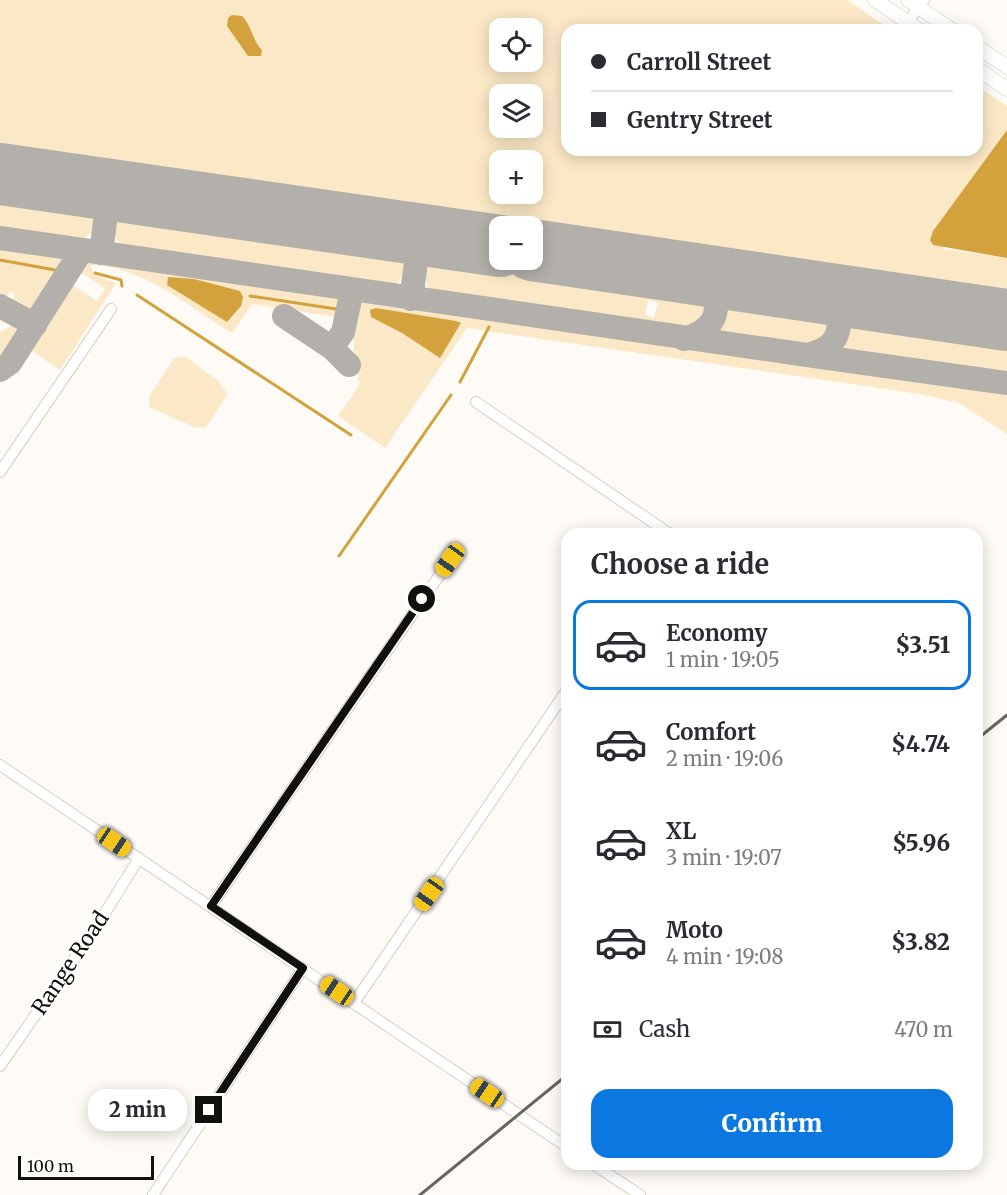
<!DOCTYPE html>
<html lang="en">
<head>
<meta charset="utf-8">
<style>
  body { margin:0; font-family:Merriweather,serif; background:#f7f7f7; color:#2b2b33; height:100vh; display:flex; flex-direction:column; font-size:22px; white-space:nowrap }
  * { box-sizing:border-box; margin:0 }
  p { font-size:20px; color:#7c7c81 }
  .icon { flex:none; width:33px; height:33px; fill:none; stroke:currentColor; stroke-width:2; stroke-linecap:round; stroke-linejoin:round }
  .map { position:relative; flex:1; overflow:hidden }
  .drawer { position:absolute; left:561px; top:528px; width:422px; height:642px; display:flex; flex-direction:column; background:#fff; border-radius:18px; box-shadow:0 3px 15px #0003 }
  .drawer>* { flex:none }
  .banner { position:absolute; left:561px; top:24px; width:422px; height:132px; border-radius:18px; box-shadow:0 3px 15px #0003; display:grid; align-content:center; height:132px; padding:0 30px; background:#fff }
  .controls { position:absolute; left:489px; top:18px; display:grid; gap:12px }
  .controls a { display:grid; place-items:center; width:54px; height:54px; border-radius:12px; background:#fff; box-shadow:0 3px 15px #0003; font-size:30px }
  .scale { position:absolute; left:18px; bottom:15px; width:136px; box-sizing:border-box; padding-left:6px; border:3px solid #12100c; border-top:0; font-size:16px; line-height:21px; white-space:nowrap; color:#12100c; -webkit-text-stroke:4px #fff; paint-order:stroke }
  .end { position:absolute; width:27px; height:27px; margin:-14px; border:8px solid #12100c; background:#fff; box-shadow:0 0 0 3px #fff }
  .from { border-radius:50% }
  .bubble { position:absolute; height:42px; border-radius:18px; background:#fff; box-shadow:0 3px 15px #0003; font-size:20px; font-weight:800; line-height:42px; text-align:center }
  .car { position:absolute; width:18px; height:36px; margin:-18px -9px; border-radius:8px; box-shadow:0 0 4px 2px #0007; background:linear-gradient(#f5c518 24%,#345 0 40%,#f5c518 0 76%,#345 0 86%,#f5c518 0) }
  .banner b { display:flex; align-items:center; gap:21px; height:57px; font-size:22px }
  .banner b+b { border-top:2px solid #e1e1e2 }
  .banner i { width:15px; height:15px; background:#2b2b33 }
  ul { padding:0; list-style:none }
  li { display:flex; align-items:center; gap:18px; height:90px; margin:0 12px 9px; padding:0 18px; border:3px solid transparent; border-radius:18px }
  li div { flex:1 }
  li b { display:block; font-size:22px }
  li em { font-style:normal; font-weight:800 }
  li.on { border-color:#0a78e0 }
  li>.icon { width:54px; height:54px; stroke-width:1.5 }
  h2 { padding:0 30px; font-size:27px; line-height:72px }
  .pay { display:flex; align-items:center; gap:15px; height:66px; padding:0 30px; font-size:22px }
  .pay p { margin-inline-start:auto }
  .action { display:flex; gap:12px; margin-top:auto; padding:12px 30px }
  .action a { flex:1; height:69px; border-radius:18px; background:#0a78e0; color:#fff; font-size:24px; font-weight:800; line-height:69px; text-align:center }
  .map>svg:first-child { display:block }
  .green { fill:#fbe8c6; fill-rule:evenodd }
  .water { fill:#d3a23c }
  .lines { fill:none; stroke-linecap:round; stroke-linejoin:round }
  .stream { stroke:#d3a23c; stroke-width:3 }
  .taxiway { stroke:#b3b0ac; stroke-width:24 }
  .runway { stroke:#b3b0ac; stroke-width:62 }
  .minor-casing { stroke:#d6cfc3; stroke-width:12 }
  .major-casing { stroke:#d6cfc3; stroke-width:15 }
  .minor { stroke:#fff; stroke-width:10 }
  .major { stroke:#fff; stroke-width:14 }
  .rail { stroke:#686561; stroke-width:3 }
  .route { stroke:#12100c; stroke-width:8 }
  .labels { text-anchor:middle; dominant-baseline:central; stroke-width:5; stroke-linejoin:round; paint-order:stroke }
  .street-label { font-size:21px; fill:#12100c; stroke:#fff }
</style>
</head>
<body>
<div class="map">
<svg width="1007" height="1195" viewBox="0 0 1007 1195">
  <rect width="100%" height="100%" fill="#fefbf6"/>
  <!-- green -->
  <path class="green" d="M 0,0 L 847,0 L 891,30 L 567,30 L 567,150 L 976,150 L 977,86 L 1007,106 L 1007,130 L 933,231 L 945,249 L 1007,258 L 1007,303 L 533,235 L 532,226 L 500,226 L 499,230 L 0,158 ZM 500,28 L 532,28 L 532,62 L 500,62 ZM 500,94 L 532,94 L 532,128 L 500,128 ZM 500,160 L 532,160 L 532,194 L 500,194 Z
    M 0,189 C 17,192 78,197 88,206 C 96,214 96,223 93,232 L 77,243 L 0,232 Z
    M 131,209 L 391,246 L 400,252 L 406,266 L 397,285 L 389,289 L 124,250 L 113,234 C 116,221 120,214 131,209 Z
    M 0,245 L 52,252 L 62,260 L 63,272 L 35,316 L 30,317 L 10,306 L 15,294 L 10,291 L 2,303 L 0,302 Z
    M 443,254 L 691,290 C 705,300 709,311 699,326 L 685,332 L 433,295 C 420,278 425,264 443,254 ZM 648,300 L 658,303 L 654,318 L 645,315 Z
    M 94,258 L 331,293 L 342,302 L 340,315 L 336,317 L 252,304 L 233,332 L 230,332 C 187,305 142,266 90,265 L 94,275 L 116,283 L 60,370 L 32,351 L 30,341 L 68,282 L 97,301 L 105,288 L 75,269 Z
    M 729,296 L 821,309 C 838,322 828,347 806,348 C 782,349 739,339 713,336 L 724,321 Z
    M 366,299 L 1007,390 L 1007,434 L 959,403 L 920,394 L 467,328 L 385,448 L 338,416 L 360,384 C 354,373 350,314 358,304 C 358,304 365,300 366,299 ZM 376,308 L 461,324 L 440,357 L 402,333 L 371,317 L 370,310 Z
    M 852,313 L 1007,336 L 1007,377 L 837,352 L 850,331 Z
    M 19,322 L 29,327 L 15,349 L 0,363 L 0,332 Z
    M 186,357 L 217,380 L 228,394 L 206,427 L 196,428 L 149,407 L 150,395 L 174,358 Z"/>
  <!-- water -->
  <path class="water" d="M 232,15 L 242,16 C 252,26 252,40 262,50 L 261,56 L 248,56 L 227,26 L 228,18 Z
    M 1007,130 L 1007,258 L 933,245 L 930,240 L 933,231 Z
    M 168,277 L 194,279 L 240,291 L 243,297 L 241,306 L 227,322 L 167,285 Z
    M 376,308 L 456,321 L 461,323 L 440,358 L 402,333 L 371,317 L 370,310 Z"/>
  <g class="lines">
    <!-- stream -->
    <path class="stream" d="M 0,260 L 55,270
      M 95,273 L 121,280 L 122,286
      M 137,295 L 351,435
      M 250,296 L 336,309
      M 460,382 L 489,327
      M 339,556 L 451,395"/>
    <!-- taxiway -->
    <path class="taxiway" d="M 0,238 L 807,355 C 846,346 847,317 820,293
      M 101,253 L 109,190
      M 411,299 L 420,234
      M 0,306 L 35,325
      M 284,316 L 332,348 L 343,332 L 352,290
      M 684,339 C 725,326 725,297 692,274
      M 332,348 L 349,365
      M 807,355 L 1007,383
      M 0,370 L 10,363 L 82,250"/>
    <!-- runway -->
    <path class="runway" d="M 0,174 L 500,246
      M 532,250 L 1007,320"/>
    <defs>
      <path id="minor" d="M 908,22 L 924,0
        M 476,402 L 670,534
        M 0,472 L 111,309
        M 0,765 L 567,1147
        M 211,906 L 450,560
        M 354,1003 L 567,690
        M 0,1066 L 97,926 L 139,858
        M 593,1164 L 640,1195
        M 153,1195 L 303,968"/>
      <path id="major" d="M 875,0 L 919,30
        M 908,0 L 952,30
        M 976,46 L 1007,67
        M 976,68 L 1007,89"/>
    </defs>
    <!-- minor casing -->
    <use href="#minor" class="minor-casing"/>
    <!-- major casing -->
    <use href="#major" class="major-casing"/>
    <!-- minor -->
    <use href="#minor" class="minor"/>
    <!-- major -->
    <use href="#major" class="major"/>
    <!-- rail -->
    <path class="rail" d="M 976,740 L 1007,715
      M 420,1195 L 567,1075"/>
  </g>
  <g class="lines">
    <!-- route -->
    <path class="route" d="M 209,1110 L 303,968 L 211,906 L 422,599"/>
  </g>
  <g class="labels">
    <!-- street labels -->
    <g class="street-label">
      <text transform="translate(70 963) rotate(-56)">Range Road</text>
    </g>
  </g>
</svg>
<div class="controls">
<a><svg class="icon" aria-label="locate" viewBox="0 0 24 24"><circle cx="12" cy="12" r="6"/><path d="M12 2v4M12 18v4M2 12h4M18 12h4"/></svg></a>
<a><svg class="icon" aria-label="layers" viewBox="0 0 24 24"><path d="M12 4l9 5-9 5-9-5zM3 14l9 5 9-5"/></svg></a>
<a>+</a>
<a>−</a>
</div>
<div class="scale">100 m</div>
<i class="end from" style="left:422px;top:599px"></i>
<i class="end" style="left:209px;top:1110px"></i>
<div class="bubble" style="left:88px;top:1089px;width:99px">2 min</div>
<i class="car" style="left:450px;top:560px;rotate:215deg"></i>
<i class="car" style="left:114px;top:842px;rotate:124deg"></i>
<i class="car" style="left:429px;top:894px;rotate:215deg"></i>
<i class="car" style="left:337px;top:991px;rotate:304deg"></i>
<i class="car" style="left:487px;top:1093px;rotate:304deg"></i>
<div class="banner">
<b><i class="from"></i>Carroll Street</b>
<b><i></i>Gentry Street</b>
</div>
<section class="drawer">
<h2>Choose a ride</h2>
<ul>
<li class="on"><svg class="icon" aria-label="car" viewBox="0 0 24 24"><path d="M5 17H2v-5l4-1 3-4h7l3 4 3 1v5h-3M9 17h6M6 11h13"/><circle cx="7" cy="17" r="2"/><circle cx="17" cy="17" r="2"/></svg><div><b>Economy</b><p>1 min · 19:05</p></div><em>$3.51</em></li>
<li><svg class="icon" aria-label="car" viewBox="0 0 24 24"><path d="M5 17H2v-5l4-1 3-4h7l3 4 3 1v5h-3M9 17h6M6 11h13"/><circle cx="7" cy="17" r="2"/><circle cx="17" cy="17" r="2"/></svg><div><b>Comfort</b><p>2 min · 19:06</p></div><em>$4.74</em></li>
<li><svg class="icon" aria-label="car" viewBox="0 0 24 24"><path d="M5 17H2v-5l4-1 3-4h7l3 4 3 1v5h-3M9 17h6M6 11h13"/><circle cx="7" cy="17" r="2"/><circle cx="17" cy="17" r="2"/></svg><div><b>XL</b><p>3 min · 19:07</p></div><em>$5.96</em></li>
<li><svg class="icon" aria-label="car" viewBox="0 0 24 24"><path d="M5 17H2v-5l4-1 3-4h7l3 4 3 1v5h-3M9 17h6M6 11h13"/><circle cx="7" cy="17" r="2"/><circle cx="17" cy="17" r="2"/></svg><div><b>Moto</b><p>4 min · 19:08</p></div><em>$3.82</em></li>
</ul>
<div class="pay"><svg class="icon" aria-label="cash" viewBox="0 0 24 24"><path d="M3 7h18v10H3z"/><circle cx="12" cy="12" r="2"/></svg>Cash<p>470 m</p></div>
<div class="action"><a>Confirm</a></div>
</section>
</div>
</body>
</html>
